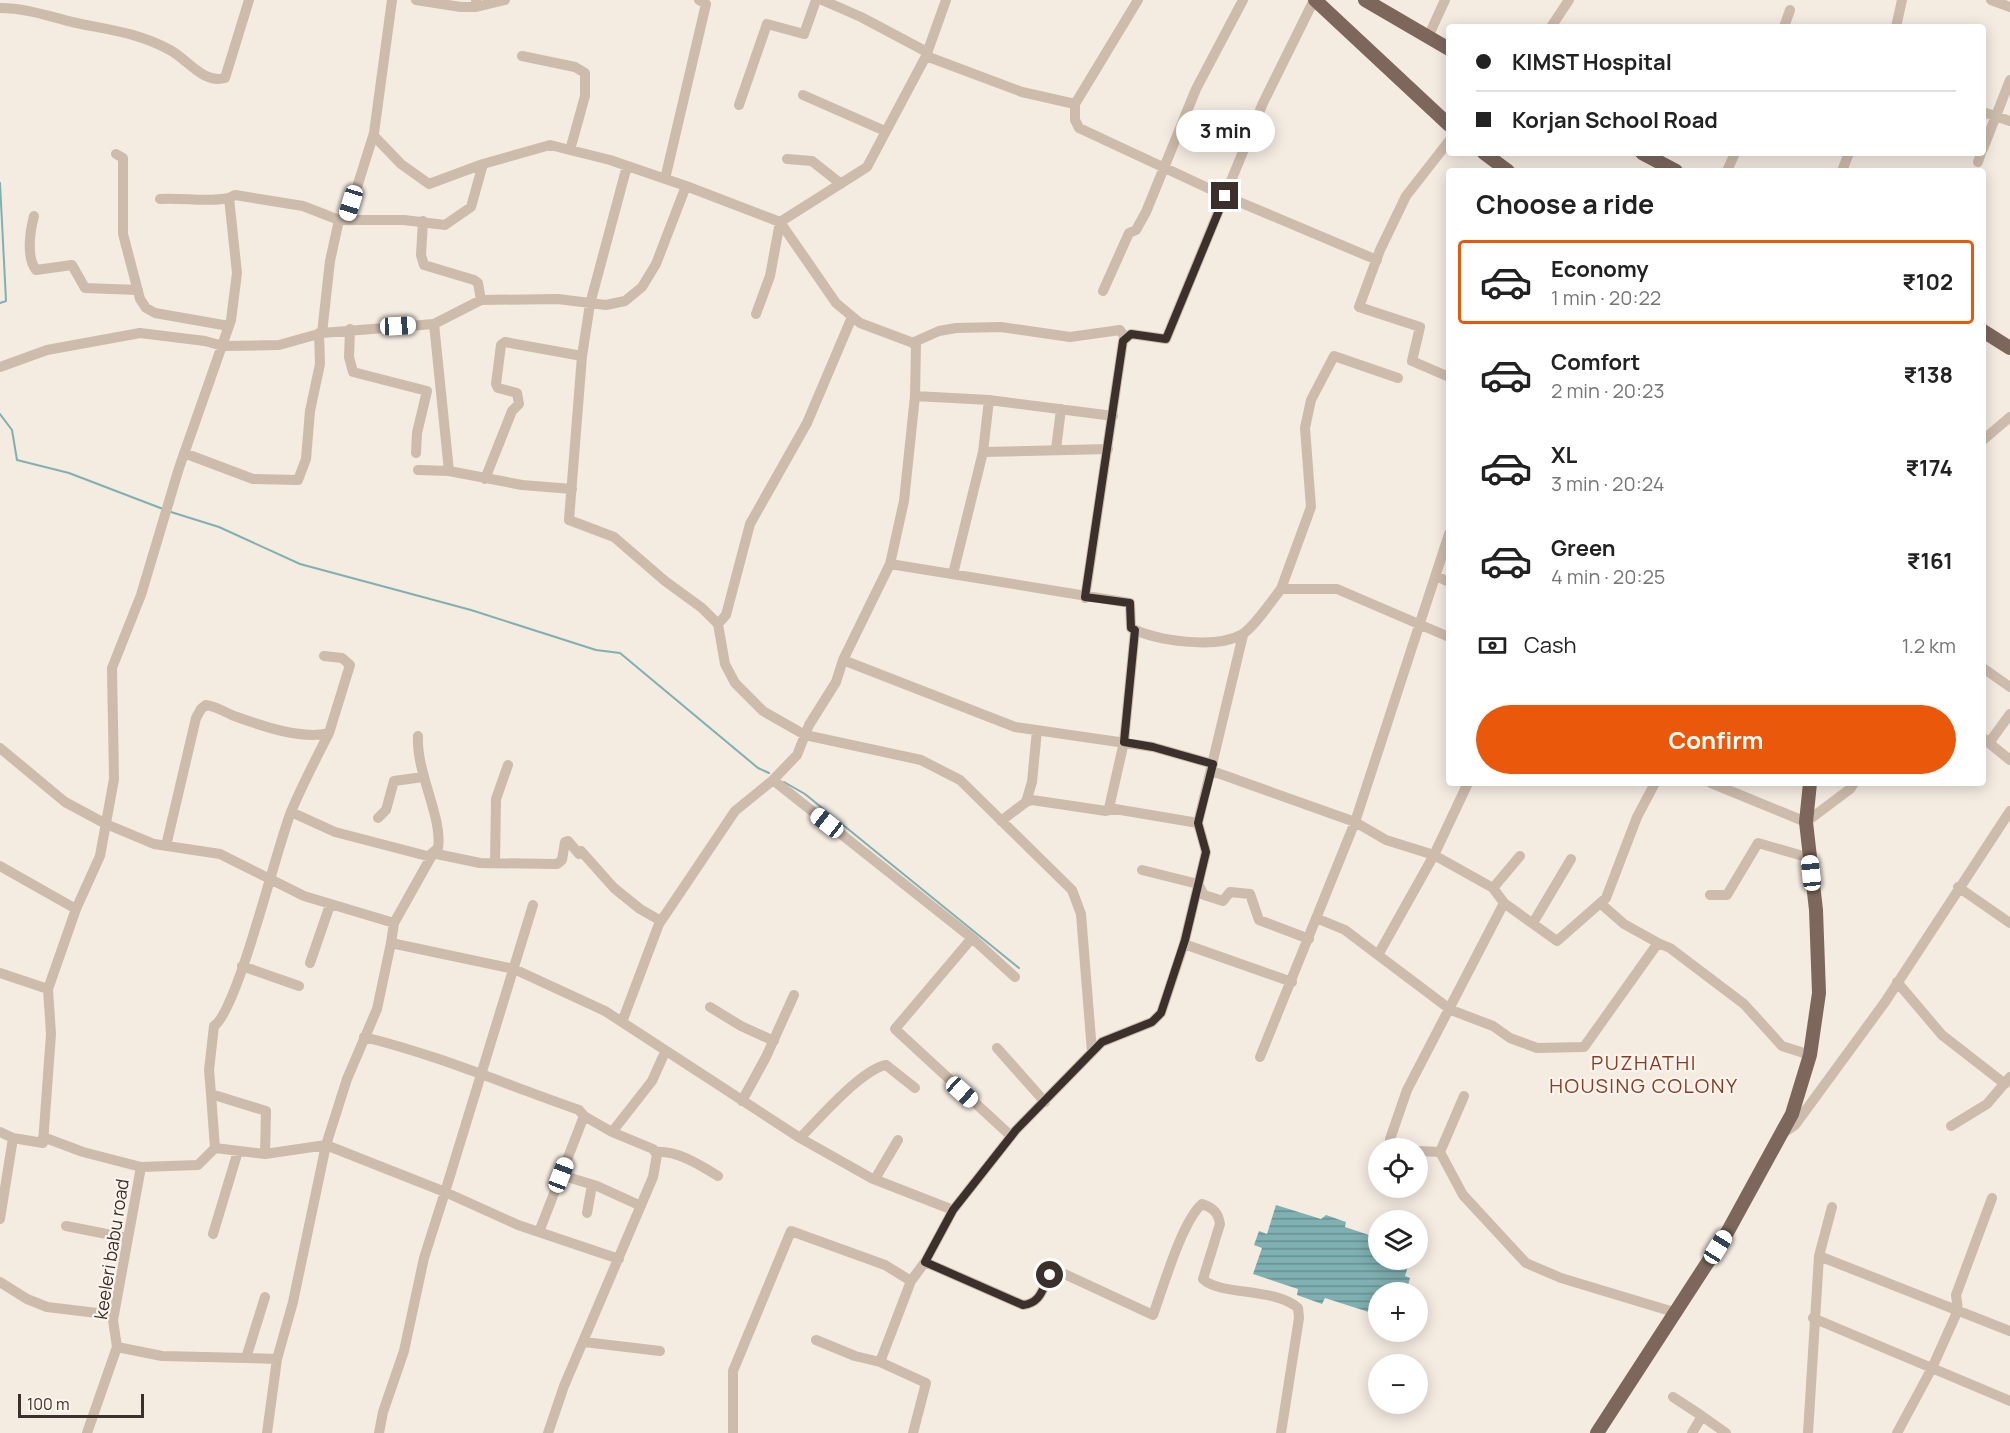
<!DOCTYPE html>
<html lang="en">
<head>
<meta charset="utf-8">
<style>
  body { margin:0; font-family:Manrope,sans-serif; background:#f6f6f6; color:#222; height:100vh; display:flex; flex-direction:column; font-size:22px; white-space:nowrap }
  * { box-sizing:border-box; margin:0 }
  p { font-size:20px; color:#767676 }
  .icon { flex:none; width:33px; height:33px; fill:none; stroke:currentColor; stroke-width:2; stroke-linecap:round; stroke-linejoin:round }
  .map { position:relative; flex:1; overflow:hidden }
  .sheet { position:absolute; left:1446px; top:168px; width:540px; height:618px; display:flex; flex-direction:column; background:#fff; border-radius:6px; box-shadow:0 3px 15px #0003 }
  .sheet>* { flex:none }
  .banner { position:absolute; left:1446px; top:24px; width:540px; height:132px; border-radius:6px; box-shadow:0 3px 15px #0003; display:grid; align-content:center; height:132px; padding:0 30px; background:#fff }
  .fabs { position:absolute; left:1368px; top:1138px; display:grid; gap:12px }
  .fabs a { display:grid; place-items:center; width:60px; height:60px; border-radius:50%; background:#fff; box-shadow:0 3px 15px #0003; font-size:30px }
  .scale { position:absolute; left:18px; bottom:15px; width:126px; box-sizing:border-box; padding-left:6px; border:3px solid #3b302b; border-top:0; font-size:16px; line-height:21px; white-space:nowrap; color:#3b302b; -webkit-text-stroke:4px #fbf5ee; paint-order:stroke }
  .end { position:absolute; width:27px; height:27px; margin:-14px; border:8px solid #3b302b; background:#fff; box-shadow:0 0 0 3px #fff }
  .from { border-radius:50% }
  .bubble { position:absolute; height:42px; border-radius:21px; background:#fff; box-shadow:0 3px 15px #0003; font-size:20px; font-weight:700; line-height:42px; text-align:center }
  .car { position:absolute; width:18px; height:36px; margin:-18px -9px; border-radius:8px; box-shadow:0 0 4px 2px #0007; background:linear-gradient(#fff 24%,#345 0 40%,#fff 0 76%,#345 0 86%,#fff 0) }
  .banner b { display:flex; align-items:center; gap:21px; height:57px; font-size:22px }
  .banner b+b { border-top:2px solid #e0e0e0 }
  .banner i { width:15px; height:15px; background:#222 }
  ul { padding:0; list-style:none }
  li { display:flex; align-items:center; gap:18px; height:84px; margin:0 12px 9px; padding:0 18px; border:3px solid transparent; border-radius:6px }
  li div { flex:1 }
  li b { display:block; font-size:22px }
  li em { font-style:normal; font-weight:700 }
  li.on { border-color:#ea580c }
  li>.icon { width:54px; height:54px; stroke-width:1.5 }
  h2 { padding:0 30px; font-size:27px; line-height:72px }
  .pay { display:flex; align-items:center; gap:15px; height:66px; padding:0 30px; font-size:22px }
  .pay p { margin-inline-start:auto }
  .primary-button { display:flex; gap:12px; margin-top:auto; padding:12px 30px }
  .primary-button a { flex:1; height:69px; border-radius:36px; background:#ea580c; color:#fff; font-size:24px; font-weight:700; line-height:69px; text-align:center }
  .map>svg:first-child { display:block }
  .water { fill:url(#water-rules) }
  .lines { fill:none; stroke-linecap:round; stroke-linejoin:round }
  .stream { stroke:#7fb0b2; stroke-width:2 }
  .minor { stroke:#cdbbac; stroke-width:10 }
  .major { stroke:#7d675c; stroke-width:14 }
  .route { stroke:#3b302b; stroke-width:8 }
  .labels { text-anchor:middle; dominant-baseline:central; stroke-width:4.5; stroke-linejoin:round; paint-order:stroke }
  .street-label { font-size:18px; fill:#3b302b; stroke:#fbf5ee }
  .neighbourhood-label { font-size:20px; letter-spacing:1.5px; fill:#8c3b22; stroke:#fbf5ee }
</style>
</head>
<body>
<div class="map">
<svg width="2010" height="1433" viewBox="0 0 2010 1433">
  <defs>
    <pattern id="water-rules" width="6" height="5" patternUnits="userSpaceOnUse" patternTransform="scale(1.5)"><rect width="6" height="5" fill="#7fb0b2"/><path d="M0 2.5h6" fill="none" stroke="#699091"/></pattern>
  </defs>
  <rect width="100%" height="100%" fill="#f4ebe1"/>
  <!-- water -->
  <path class="water" d="M 1276,1205 L 1321,1219 L 1326,1215 L 1346,1222 L 1345,1227 L 1378,1238 L 1378,1260 L 1410,1260 L 1405,1276 L 1410,1278 L 1406,1293 L 1378,1293 L 1378,1315 L 1325,1298 L 1322,1304 L 1297,1295 L 1298,1289 L 1253,1274 L 1262,1248 L 1254,1245 L 1259,1231 L 1267,1234 Z"/>
  <g class="lines">
    <!-- stream -->
    <path class="stream" d="M 0,183 L 6,301 L 0,303
      M 0,414 L 12,430 L 17,460 L 69,473 L 163,509
      M 171,512 L 219,527 L 300,564 L 471,610 L 596,650 L 620,653 L 758,768 L 769,773
      M 784,782 L 805,794 L 1019,968"/>
    <!-- minor -->
    <path class="minor" d="M 416,0 L 461,7 L 476,7
      M 476,0 L 476,7 L 505,0
      M 822,0 L 861,17 L 927,52
      M 1138,0 L 1075,104 L 1075,120 L 1079,128 L 1225,196 L 1377,260
      M 1991,0 L 2010,7
      M 0,8 C 26,8 48,16 72,22 C 108,30 137,32 170,50 C 187,59 203,84 225,78 L 249,0
      M 1551,27 L 1569,0
      M 1784,27 L 1790,10
      M 1896,27 L 1902,0
      M 1428,37 L 1445,0
      M 522,56 L 575,67 L 585,73 L 585,96 L 570,150
      M 926,56 L 1022,92 L 1075,104
      M 803,95 L 885,131
      M 739,105 L 767,24 L 804,34 L 816,0
      M 1983,112 L 2010,121
      M 374,136 L 401,164 L 429,184 L 483,164
      M 1449,141 L 1406,196 L 1380,250 L 1359,307 L 1420,327 L 1412,361 L 1449,377
      M 1983,149 L 2010,80
      M 116,154 L 123,158 L 123,234 L 140,299 L 146,308 L 155,313 L 229,326
      M 787,159 L 812,161 L 841,184
      M 1978,162 L 1981,153
      M 627,166 L 590,304 L 582,356 L 569,520 L 614,537 L 665,581 L 702,608 L 718,624 L 725,664 L 735,683 L 763,711 L 805,735 L 921,760 L 960,780 L 1072,890 L 1081,914 L 1092,1052
      M 1727,171 L 1735,153
      M 1842,171 L 1849,153
      M 665,179 L 706,4 L 699,0
      M 160,199 C 184,197 204,203 229,198
      M 34,216 C 30,231 26,257 36,270 L 72,265 L 85,288 L 138,290
      M 347,219 L 374,133 L 392,0
      M 423,221 L 421,255 L 424,265 L 474,280 L 478,283 L 481,300
      M 1103,291 L 1129,233 L 1136,230 L 1146,212 L 1196,89 L 1243,0
      M 756,314 L 770,276 L 780,222
      M 434,324 L 449,471 L 522,485 L 572,489
      M 350,329 L 349,357 L 353,372 L 427,391 L 417,433 L 416,453
      M 322,333 L 330,261 L 339,220
      M 912,343 L 939,331 L 956,328 L 1001,327 L 1070,337 L 1120,330 L 1124,336
      M 0,367 L 47,350 L 140,333 L 205,341 L 223,346 L 279,345 L 322,333 L 434,324 L 481,300 L 558,299 L 606,305 L 625,301 L 642,287 L 656,264 L 686,186 L 780,222 L 867,167 L 926,56 L 946,0
      M 915,396 L 989,400 L 1113,416
      M 1983,440 L 2010,417
      M 1056,449 L 1061,409
      M 983,452 L 1108,449
      M 184,453 L 253,479 L 298,480 L 306,459 L 310,411 L 320,364 L 319,333
      M 418,470 L 449,471
      M 485,479 L 512,411 L 519,404 L 517,393 L 498,388 L 496,384 L 501,345 L 505,342 L 582,356
      M 890,564 L 1130,603 L 1131,628 C 1157,641 1215,649 1241,635 C 1253,629 1272,600 1281,589 L 1337,589 L 1449,637
      M 953,574 L 983,452 L 989,400
      M 1436,576 L 1449,582
      M 1281,589 L 1311,507 L 1305,428 L 1311,400 L 1334,356 L 1398,378
      M 1085,598 L 1123,341 L 1131,334 L 1166,339 L 1263,103 L 1314,0
      M 718,624 L 726,615 L 750,524 L 807,423 L 852,317
      M 1135,630 L 1124,742 L 1109,808 L 1198,823
      M 843,660 L 1015,727 L 1153,747 L 1213,764
      M 1983,668 L 2010,687
      M 418,736 C 416,773 443,818 438,848 L 432,853
      M 1983,738 L 2010,760
      M 1989,743 L 2010,714
      M 0,748 L 65,802 L 106,824 L 154,844 L 220,854 L 304,896 L 394,923 L 391,943 L 514,969 L 605,1011 L 800,1138 L 871,1178 L 953,1210
      M 1212,771 L 1355,822 L 1386,840 L 1434,855 L 1493,888 L 1504,903 L 1557,941 L 1606,898 L 1637,817 L 1655,783
      M 773,780 L 972,938 L 1015,977
      M 1468,783 L 1434,855 L 1378,955 L 1451,1010 L 1493,1026 L 1510,1038 L 1537,1048 L 1584,1047 L 1658,943 L 1670,948 L 1744,1004 L 1782,1046 L 1810,1055
      M 1711,783 L 1806,822 L 1850,789 L 1854,783
      M 1026,802 L 1032,782 L 1037,730
      M 291,812 L 335,832 L 431,857 L 432,853 L 480,863 L 557,864 L 562,860 L 565,842 L 568,841 L 579,854 L 581,851 L 614,888 L 640,909 L 661,921
      M 378,818 L 386,810 L 394,781 L 423,777
      M 1001,821 L 1026,802 L 1032,800 L 1106,811 L 1114,809
      M 166,846 L 196,718 L 201,709 L 206,705 C 219,707 225,713 237,717 C 262,726 302,740 329,733 L 350,665 L 342,658 L 324,656
      M 495,863 L 496,799 L 508,765
      M 0,866 L 76,909
      M 1142,870 L 1198,884 L 1204,895 L 1223,901 L 1230,892 L 1250,894 L 1259,920 L 1309,939
      M 1958,887 L 2010,923
      M 1493,888 L 1520,856
      M 1710,895 L 1727,895 L 1758,843 L 1810,858
      M 1600,903 L 1624,924 L 1660,944
      M 533,905 L 445,1192 L 518,1225 L 619,1259
      M 1316,918 L 1345,930 L 1378,955
      M 394,923 L 431,857
      M 1533,923 L 1571,859
      M 972,938 L 895,1029 L 1011,1136
      M 1184,944 L 1292,982
      M 310,963 L 330,905
      M 242,966 L 299,986
      M 0,973 L 48,989
      M 1897,982 L 1942,1035 L 2005,1084
      M 710,1007 L 741,1026 L 774,1041
      M 622,1022 L 659,924 L 735,811 L 773,780 L 797,755 L 809,725 L 836,682 L 843,660 L 890,564 L 904,501 L 915,396 L 916,344 L 860,323 L 836,303 L 780,222
      M 364,1037 C 438,1055 507,1085 579,1110 L 584,1116
      M 997,1048 L 1045,1102
      M 1260,1057 L 1355,822 L 1449,534
      M 211,1094 L 215,1148
      M 742,1101 L 766,1057 L 794,995
      M 1951,1126 L 1987,1104 L 2010,1077
      M 0,1132 L 13,1138 L 43,1143 L 51,1034 L 48,989 L 76,909 L 100,856 L 114,779 L 112,668 L 141,595 L 179,468 L 231,320 L 237,273 L 229,198 L 235,195 L 303,206 L 339,220 L 404,220 L 445,225 L 471,207 L 483,164 L 550,145 L 610,160 L 686,186
      M 1783,1133 L 1795,1125 L 1885,1002 L 2010,811
      M 43,1137 L 83,1152 L 141,1167 L 113,1320 L 117,1347 L 87,1433
      M 800,1138 C 819,1119 862,1069 886,1065 L 915,1088
      M 1391,1149 L 1390,1139 L 1407,1090 L 1504,903
      M 1418,1151 L 1440,1152
      M 655,1152 C 677,1150 700,1165 718,1176
      M 1440,1152 L 1463,1195 L 1526,1263 L 1561,1278 L 1677,1313
      M 1440,1152 L 1464,1096
      M 265,1154 L 266,1111 L 211,1094 L 209,1070 L 214,1026 C 238,1010 276,849 291,812 C 302,785 316,759 329,733
      M 141,1167 L 198,1165 L 215,1148 L 265,1154 L 326,1145 L 293,1302 L 277,1359 L 267,1433
      M 561,1175 L 597,1186 L 641,1206
      M 875,1179 L 898,1140
      M 587,1213 L 592,1185
      M 0,1219 L 13,1138
      M 66,1226 L 127,1238
      M 539,1232 L 584,1116 L 612,1132
      M 213,1234 L 238,1151
      M 1819,1256 L 2010,1331
      M 925,1262 L 1023,1305 C 1041,1303 1042,1289 1050,1275 L 1060,1272 L 1153,1315 C 1163,1288 1182,1221 1202,1204 C 1213,1208 1218,1212 1220,1224 L 1203,1279 C 1220,1296 1274,1287 1298,1308 L 1299,1318 L 1281,1433
      M 0,1282 L 27,1299 L 47,1307 L 114,1315
      M 265,1297 L 246,1358 L 277,1359
      M 1813,1318 L 2010,1401
      M 816,1340 L 855,1356 L 880,1362
      M 584,1342 L 660,1351
      M 117,1347 L 162,1356 L 246,1358
      M 1673,1397 L 1702,1416 L 1692,1433
      M 1702,1416 L 1726,1433
      M 379,1433 L 383,1412 L 404,1351 L 424,1258 L 445,1192 L 326,1145 L 347,1079 L 377,1009 L 391,943
      M 548,1433 L 564,1386 L 653,1177 L 657,1155 L 653,1149 L 612,1132 L 652,1081 L 665,1052
      M 733,1433 L 733,1371 L 791,1231 L 885,1265 L 911,1281
      M 913,1433 L 926,1383 L 880,1362 L 911,1281 L 925,1262 L 953,1210 L 1016,1130 L 1102,1042 L 1152,1022 L 1161,1013 L 1184,944 L 1206,852 L 1198,823 L 1243,635
      M 1808,1433 L 1819,1256 L 1832,1207
      M 1897,1433 L 1932,1368 L 1958,1310 L 1956,1295 L 1992,1198"/>
    <!-- major -->
    <path class="major" d="M 1315,0 L 1449,125
      M 1365,0 L 1449,49
      M 1484,153 L 1508,171
      M 1642,153 L 1676,171
      M 1983,331 L 2010,348
      M 1597,1433 L 1728,1231 L 1792,1114 L 1810,1055 L 1819,993 L 1816,910 L 1806,822 L 1810,783"/>
  </g>
  <g class="lines">
    <!-- route -->
    <path class="route" d="M 1050,1275 C 1042,1289 1041,1303 1023,1305 L 925,1262 L 953,1210 L 1016,1130 L 1102,1042 L 1152,1022 L 1161,1013 L 1185,940 L 1206,852 L 1198,823 L 1213,764 L 1153,747 L 1124,742 L 1135,630 L 1131,628 L 1130,603 L 1085,597 L 1123,341 L 1131,334 L 1166,339 L 1225,196"/>
  </g>
  <g class="labels">
    <!-- street labels -->
    <g class="street-label">
      <text transform="translate(111 1249) rotate(-81)">keeleri babu road</text>
    </g>
    <!-- neighbourhood labels -->
    <g class="neighbourhood-label">
      <text x="1644" y="1062">PUZHATHI<tspan x="1644" dy="23">HOUSING COLONY</tspan></text>
    </g>
  </g>
</svg>
<div class="fabs">
<a><svg class="icon" aria-label="locate" viewBox="0 0 24 24"><circle cx="12" cy="12" r="6"/><path d="M12 2v4M12 18v4M2 12h4M18 12h4"/></svg></a>
<a><svg class="icon" aria-label="layers" viewBox="0 0 24 24"><path d="M12 4l9 5-9 5-9-5zM3 14l9 5 9-5"/></svg></a>
<a>+</a>
<a>−</a>
</div>
<div class="scale">100 m</div>
<i class="end from" style="left:1050px;top:1275px"></i>
<i class="end" style="left:1225px;top:196px"></i>
<div class="bubble" style="left:1176px;top:110px;width:99px">3 min</div>
<i class="car" style="left:351px;top:203px;rotate:197deg"></i>
<i class="car" style="left:398px;top:326px;rotate:87deg"></i>
<i class="car" style="left:827px;top:823px;rotate:308deg"></i>
<i class="car" style="left:1811px;top:873px;rotate:354deg"></i>
<i class="car" style="left:962px;top:1092px;rotate:132deg"></i>
<i class="car" style="left:561px;top:1175px;rotate:21deg"></i>
<i class="car" style="left:1718px;top:1247px;rotate:32deg"></i>
<div class="banner">
<b><i class="from"></i>KIMST Hospital</b>
<b><i></i>Korjan School Road</b>
</div>
<section class="sheet">
<h2>Choose a ride</h2>
<ul>
<li class="on"><svg class="icon" aria-label="car" viewBox="0 0 24 24"><path d="M5 17H2v-5l4-1 3-4h7l3 4 3 1v5h-3M9 17h6M6 11h13"/><circle cx="7" cy="17" r="2"/><circle cx="17" cy="17" r="2"/></svg><div><b>Economy</b><p>1 min · 20:22</p></div><em>₹102</em></li>
<li><svg class="icon" aria-label="car" viewBox="0 0 24 24"><path d="M5 17H2v-5l4-1 3-4h7l3 4 3 1v5h-3M9 17h6M6 11h13"/><circle cx="7" cy="17" r="2"/><circle cx="17" cy="17" r="2"/></svg><div><b>Comfort</b><p>2 min · 20:23</p></div><em>₹138</em></li>
<li><svg class="icon" aria-label="car" viewBox="0 0 24 24"><path d="M5 17H2v-5l4-1 3-4h7l3 4 3 1v5h-3M9 17h6M6 11h13"/><circle cx="7" cy="17" r="2"/><circle cx="17" cy="17" r="2"/></svg><div><b>XL</b><p>3 min · 20:24</p></div><em>₹174</em></li>
<li><svg class="icon" aria-label="car" viewBox="0 0 24 24"><path d="M5 17H2v-5l4-1 3-4h7l3 4 3 1v5h-3M9 17h6M6 11h13"/><circle cx="7" cy="17" r="2"/><circle cx="17" cy="17" r="2"/></svg><div><b>Green</b><p>4 min · 20:25</p></div><em>₹161</em></li>
</ul>
<div class="pay"><svg class="icon" aria-label="cash" viewBox="0 0 24 24"><path d="M3 7h18v10H3z"/><circle cx="12" cy="12" r="2"/></svg>Cash<p>1.2 km</p></div>
<div class="primary-button"><a>Confirm</a></div>
</section>
</div>
</body>
</html>
